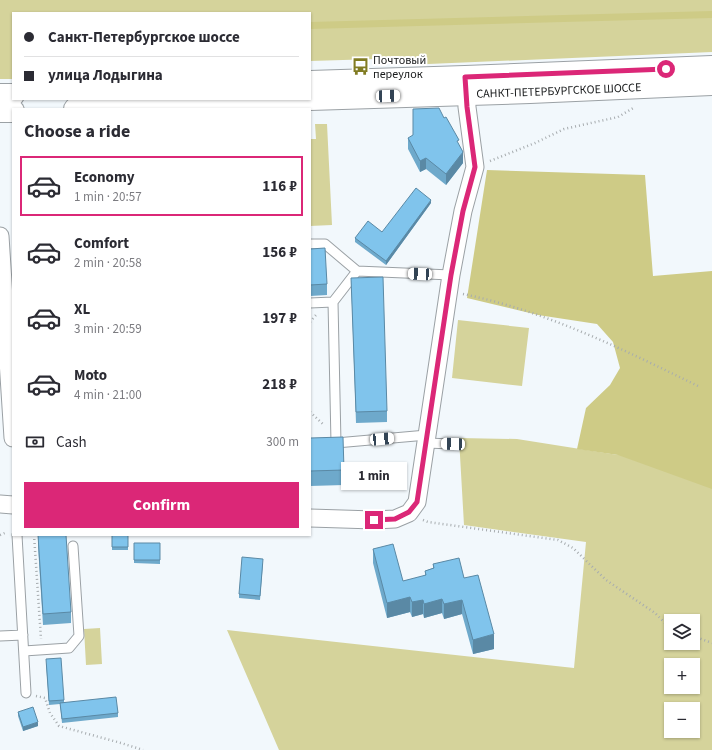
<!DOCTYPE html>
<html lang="en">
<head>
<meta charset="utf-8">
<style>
  body { margin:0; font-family:"Source Sans 3",sans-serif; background:#f7f7f7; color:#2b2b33; height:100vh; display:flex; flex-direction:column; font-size:15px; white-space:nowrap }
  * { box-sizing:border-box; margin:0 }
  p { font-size:13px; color:#7c7c81 }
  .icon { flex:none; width:22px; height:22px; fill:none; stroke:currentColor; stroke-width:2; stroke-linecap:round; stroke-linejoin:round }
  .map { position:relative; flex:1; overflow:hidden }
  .drawer { position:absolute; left:12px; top:108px; width:299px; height:428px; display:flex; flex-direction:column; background:#fff; border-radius:0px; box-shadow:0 1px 3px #0004 }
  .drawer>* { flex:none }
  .top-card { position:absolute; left:12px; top:12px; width:299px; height:88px; border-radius:0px; box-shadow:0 1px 3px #0004; display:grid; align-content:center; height:88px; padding:0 12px; background:#fff }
  .buttons { position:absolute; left:664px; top:614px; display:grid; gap:8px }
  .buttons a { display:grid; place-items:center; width:36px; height:36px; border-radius:0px; background:#fff; box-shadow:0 1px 3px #0004; font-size:20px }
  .end { position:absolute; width:18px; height:18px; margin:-9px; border:5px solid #db2777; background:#fff; box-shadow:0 0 0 2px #fff }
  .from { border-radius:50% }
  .bubble { position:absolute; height:28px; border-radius:0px; background:#fff; box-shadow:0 1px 3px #0004; font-size:13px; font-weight:700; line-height:28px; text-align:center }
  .car { position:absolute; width:12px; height:24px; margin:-12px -6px; border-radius:5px; box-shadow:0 0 3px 1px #0007; background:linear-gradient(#fff 24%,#345 0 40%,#fff 0 76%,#345 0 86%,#fff 0) }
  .top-card b { display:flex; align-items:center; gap:14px; height:38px; font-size:15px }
  .top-card b+b { border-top:1px solid #e1e1e2 }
  .top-card i { width:10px; height:10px; background:#2b2b33 }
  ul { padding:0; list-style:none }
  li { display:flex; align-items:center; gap:12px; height:60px; margin:0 8px 6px; padding:0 4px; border:2px solid transparent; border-radius:0px }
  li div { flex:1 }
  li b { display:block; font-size:15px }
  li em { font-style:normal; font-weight:700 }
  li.active { border-color:#db2777 }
  li>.icon { width:36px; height:36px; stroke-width:1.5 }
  h2 { padding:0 12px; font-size:18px; line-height:48px }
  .pay { display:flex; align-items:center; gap:10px; height:44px; padding:0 12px; font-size:15px }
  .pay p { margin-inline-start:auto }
  .cta { display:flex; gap:8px; margin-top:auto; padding:8px 12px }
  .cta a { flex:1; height:46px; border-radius:0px; background:#db2777; color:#fff; font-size:16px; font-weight:700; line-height:46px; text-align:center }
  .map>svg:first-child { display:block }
  .green { fill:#d5d39b; fill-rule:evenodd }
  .forest { fill:#cecb86 }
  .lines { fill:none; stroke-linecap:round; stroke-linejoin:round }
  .lane-casing { stroke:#9ba1a5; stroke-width:11 }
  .street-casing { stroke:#9ba1a5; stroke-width:19 }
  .primary-casing { stroke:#9ba1a5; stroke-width:24 }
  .path { stroke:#a7acaf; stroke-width:2.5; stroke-dasharray:1 3; stroke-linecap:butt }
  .lane { stroke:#fff; stroke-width:9 }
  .street { stroke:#fff; stroke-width:17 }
  .primary { stroke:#fff; stroke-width:22 }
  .wall { fill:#6ea9cb }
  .shaded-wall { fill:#5a89a5 }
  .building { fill:#80c4ec; stroke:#5a89a5 }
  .route { stroke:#db2777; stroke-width:5 }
  .labels { text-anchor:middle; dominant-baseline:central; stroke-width:4; stroke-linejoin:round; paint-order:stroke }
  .poi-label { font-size:12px; fill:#17191a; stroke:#fff; text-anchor:start }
  .street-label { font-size:12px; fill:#17191a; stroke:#fff }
</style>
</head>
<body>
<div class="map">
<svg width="712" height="750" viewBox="0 0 712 750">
  <rect width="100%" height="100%" fill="#f2f8fc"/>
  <!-- green -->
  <path class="green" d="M 0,0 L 712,0 L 712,52 L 405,65 L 376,59 L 310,61 L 310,13 L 13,13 L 13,79 L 0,79 Z
    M 315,124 L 327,124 L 332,225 L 310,226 L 310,139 L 316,139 Z
    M 458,320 L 529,328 L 522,386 L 452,378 Z
    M 712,434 L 712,750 L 279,750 L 227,630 L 574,668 L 586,542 L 464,525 L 459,438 L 517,439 L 618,455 ZM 671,621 L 693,621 L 693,643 L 671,643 ZM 671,665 L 693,665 L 693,687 L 671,687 ZM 671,709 L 693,709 L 693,731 L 671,731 Z
    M 100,628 L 102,664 L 86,665 L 84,629 Z"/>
  <!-- forest -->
  <path class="forest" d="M 712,11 L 712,18 L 310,29 L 310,22 Z
    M 487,170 L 645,175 L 653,276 L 712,271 L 712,489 L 618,455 L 577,449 L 586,408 L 610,385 L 620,368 L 613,342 L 597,324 L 538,315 L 467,298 Z"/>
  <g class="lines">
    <defs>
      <path id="lane" d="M 310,244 L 325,244 L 357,271 L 451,275
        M 310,303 L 333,302
        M 336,443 L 333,302 L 357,271
        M 426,443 L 453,444
        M 310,444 L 336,443 L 427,435
        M 17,535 L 26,693
        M 0,636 L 23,635
        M 24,651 L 69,648 L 79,636 L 73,546"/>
      <path id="street" d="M 0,236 L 13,438
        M 0,504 L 13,505
        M 310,518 L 374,520 L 395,519 L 409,513 L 417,502 L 451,275 L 463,211 L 475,167 L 467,107 L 466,82"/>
      <g id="primary">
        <path d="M 310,82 L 465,77 L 712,67"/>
        <path d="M 0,95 L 13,95"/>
        <path id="s1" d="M 310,99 L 530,92 L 712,84"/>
        <path d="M 75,109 L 300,99"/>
        <path d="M 0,111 L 13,111"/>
      </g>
    </defs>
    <!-- lane casing -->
    <use href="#lane" class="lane-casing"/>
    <!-- street casing -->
    <use href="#street" class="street-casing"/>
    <!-- primary casing -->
    <use href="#primary" class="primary-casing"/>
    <!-- path -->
    <path class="path" d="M 490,161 L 535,143 L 564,129 L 618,117 L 635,107
      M 463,294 C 546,311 622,349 698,386
      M 310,322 L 316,315
      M 310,412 L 324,425
      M 423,520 L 428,522 L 558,540 L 573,548 L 606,580 L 655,613 L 669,627 L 671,628
      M 0,535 L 7,532
      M 34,535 L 41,639
      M 693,636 L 712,643
      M 36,696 L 45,698 L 50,713 L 59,726 L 121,743 L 143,750"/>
    <!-- lane -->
    <use href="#lane" class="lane"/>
    <!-- street -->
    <use href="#street" class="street"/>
    <!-- primary -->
    <use href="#primary" class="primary"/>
  </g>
  <!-- wall -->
  <path class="wall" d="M 408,138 L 459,145 L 463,163 L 446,185 L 426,169 L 420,172 L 408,149 Z
    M 431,203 L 386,265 L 355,242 L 355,238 L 382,232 Z
    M 310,249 L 327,284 L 327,295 L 310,296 Z
    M 351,278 L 387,411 L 387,422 L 356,423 Z
    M 310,438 L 344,470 L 344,485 L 310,486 Z
    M 38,535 L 71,612 L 71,623 L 43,625 L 38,546 Z
    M 112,535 L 128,535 L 128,550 L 112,550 Z
    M 134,543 L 160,543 L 160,564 L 134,563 Z
    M 373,549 L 403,581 L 425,576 L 425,571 L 433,568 L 433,564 L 464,578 L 494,649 L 473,654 L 462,614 L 444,619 L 442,613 L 424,618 L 423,614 L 412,617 L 410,612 L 387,618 L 373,563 Z
    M 263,563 L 260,600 L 239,598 L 239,594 Z
    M 46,663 L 64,700 L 64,703 L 118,713 L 118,717 L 62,723 L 60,704 L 49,705 Z
    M 18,712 L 38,726 L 23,731 L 18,716 Z"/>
  <!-- shaded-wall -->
  <path class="shaded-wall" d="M 463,152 L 463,163 L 446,185 L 446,174 Z
    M 426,158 L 426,169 L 420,172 L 420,161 Z
    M 431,200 L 431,203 L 386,265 L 386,261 Z
    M 410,597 L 410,612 L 387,618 L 387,603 Z
    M 442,599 L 442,613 L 424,618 L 424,604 Z
    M 423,600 L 423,614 L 412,617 L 412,602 Z
    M 462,600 L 462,614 L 444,619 L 444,604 Z
    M 494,634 L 494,649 L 473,654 L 473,640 Z
    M 38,722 L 38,726 L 23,731 L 23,727 Z"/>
  <!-- building -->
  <path class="building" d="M 439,108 L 444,118 L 446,117 L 459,140 L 457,141 L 463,152 L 446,174 L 426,158 L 420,161 L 408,138 L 413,135 L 413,109 Z
    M 416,188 L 431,200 L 386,261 L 355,238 L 368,221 L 382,232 Z
    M 325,248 L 327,284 L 310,285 L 310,249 Z
    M 383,277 L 387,411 L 356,412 L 351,278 Z
    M 343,437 L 344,470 L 310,471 L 310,438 Z
    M 38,535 L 66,535 L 71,612 L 43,614 Z
    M 112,535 L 128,535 L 128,547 L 112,547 Z
    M 134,543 L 160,543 L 160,560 L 134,560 Z
    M 393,544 L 403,581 L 426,575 L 425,571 L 434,568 L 433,564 L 459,558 L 464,578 L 478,575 L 494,634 L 473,640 L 462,600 L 444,604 L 442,599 L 424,604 L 423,600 L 412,602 L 410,597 L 387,603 L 373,549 Z
    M 242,557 L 263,559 L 260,596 L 239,594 Z
    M 61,658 L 64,700 L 49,701 L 46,659 Z
    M 116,697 L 118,713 L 62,719 L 60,703 Z
    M 33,707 L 38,722 L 23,727 L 18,712 Z"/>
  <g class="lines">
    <!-- route -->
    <path class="route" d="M 374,520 L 395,519 L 409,512 L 417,502 L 451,275 L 463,211 L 475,167 L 467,107 L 465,77 L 666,69"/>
  </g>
  <!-- icons -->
  <defs>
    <symbol id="bus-bare" viewBox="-9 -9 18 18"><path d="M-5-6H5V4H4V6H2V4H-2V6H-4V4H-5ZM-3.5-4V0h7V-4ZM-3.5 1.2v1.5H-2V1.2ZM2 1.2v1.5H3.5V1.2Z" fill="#817c23" stroke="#fff" stroke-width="2.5" paint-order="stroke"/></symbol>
  </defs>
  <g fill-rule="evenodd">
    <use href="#bus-bare" x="348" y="54" width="25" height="25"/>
  </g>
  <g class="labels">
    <!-- poi labels -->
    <g class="poi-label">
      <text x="373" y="60">Почтовый<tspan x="373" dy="14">переулок</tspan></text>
    </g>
    <!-- street labels -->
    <g class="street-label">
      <text stroke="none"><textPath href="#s1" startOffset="249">САНКТ-ПЕТЕРБУРГСКОЕ ШОССЕ</textPath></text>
    </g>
  </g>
</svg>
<div class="buttons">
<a><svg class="icon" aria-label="layers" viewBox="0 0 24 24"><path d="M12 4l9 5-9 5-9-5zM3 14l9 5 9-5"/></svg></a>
<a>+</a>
<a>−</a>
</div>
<i class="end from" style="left:666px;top:69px"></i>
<i class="end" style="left:374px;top:520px"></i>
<div class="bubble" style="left:341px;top:462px;width:66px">1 min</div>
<i class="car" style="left:388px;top:96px;rotate:88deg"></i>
<i class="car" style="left:420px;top:274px;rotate:273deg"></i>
<i class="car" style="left:382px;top:439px;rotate:85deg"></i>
<i class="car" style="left:453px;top:444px;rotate:272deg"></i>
<div class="top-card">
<b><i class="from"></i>Санкт-Петербургское шоссе</b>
<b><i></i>улица Лодыгина</b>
</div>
<section class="drawer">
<h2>Choose a ride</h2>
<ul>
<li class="active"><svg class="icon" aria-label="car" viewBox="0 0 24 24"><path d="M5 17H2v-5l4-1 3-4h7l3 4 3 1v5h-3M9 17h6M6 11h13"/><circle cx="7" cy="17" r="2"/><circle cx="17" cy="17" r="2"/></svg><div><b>Economy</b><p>1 min · 20:57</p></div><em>116 ₽</em></li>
<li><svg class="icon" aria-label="car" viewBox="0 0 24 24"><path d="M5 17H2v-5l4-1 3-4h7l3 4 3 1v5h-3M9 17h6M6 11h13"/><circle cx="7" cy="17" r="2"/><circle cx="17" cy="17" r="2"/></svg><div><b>Comfort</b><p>2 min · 20:58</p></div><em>156 ₽</em></li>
<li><svg class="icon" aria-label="car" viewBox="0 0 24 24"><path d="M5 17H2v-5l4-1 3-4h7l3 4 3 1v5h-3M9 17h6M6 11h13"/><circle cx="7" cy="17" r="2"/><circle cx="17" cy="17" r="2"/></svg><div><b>XL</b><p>3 min · 20:59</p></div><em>197 ₽</em></li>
<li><svg class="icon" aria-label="car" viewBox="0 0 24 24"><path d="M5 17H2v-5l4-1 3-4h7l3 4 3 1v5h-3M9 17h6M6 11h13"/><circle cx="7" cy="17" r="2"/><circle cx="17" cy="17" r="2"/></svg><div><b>Moto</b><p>4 min · 21:00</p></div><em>218 ₽</em></li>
</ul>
<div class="pay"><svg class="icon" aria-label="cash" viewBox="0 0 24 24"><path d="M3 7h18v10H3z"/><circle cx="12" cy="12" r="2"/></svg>Cash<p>300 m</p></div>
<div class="cta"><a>Confirm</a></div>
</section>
</div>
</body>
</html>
